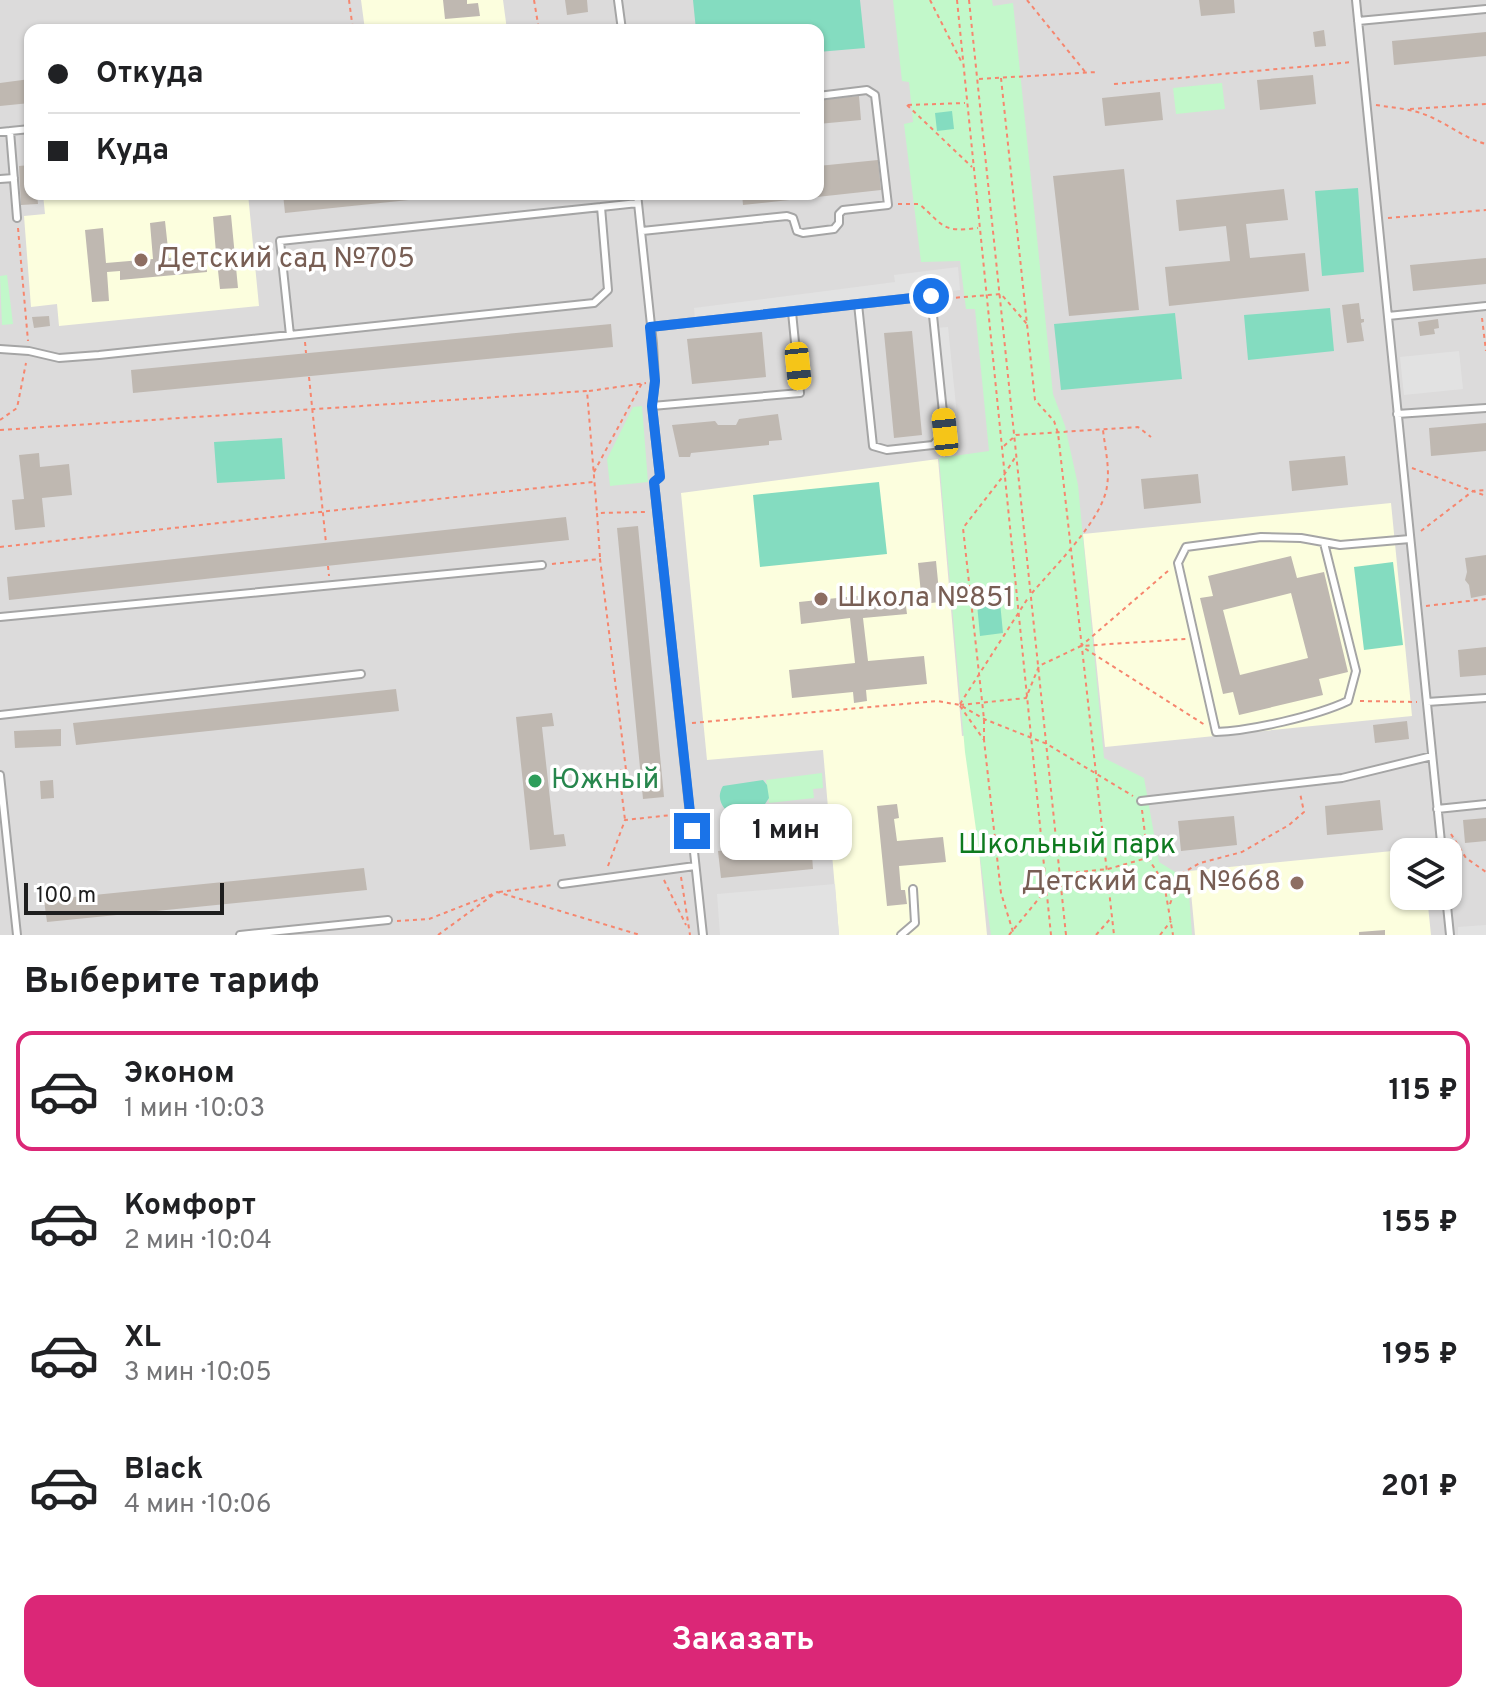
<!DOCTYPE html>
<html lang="ru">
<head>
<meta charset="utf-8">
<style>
  body { margin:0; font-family:Overpass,sans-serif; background:#f6f6f6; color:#202124; height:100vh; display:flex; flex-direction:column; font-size:30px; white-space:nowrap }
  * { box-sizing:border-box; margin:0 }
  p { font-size:26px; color:#757577 }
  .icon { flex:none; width:44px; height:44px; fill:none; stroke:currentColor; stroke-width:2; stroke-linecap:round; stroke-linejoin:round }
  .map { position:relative; height:935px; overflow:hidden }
  .sheet { display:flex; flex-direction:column; background:#fff; flex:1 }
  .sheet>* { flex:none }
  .guide { position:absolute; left:24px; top:24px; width:800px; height:176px; border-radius:16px; box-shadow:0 2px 6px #0004; display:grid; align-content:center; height:176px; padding:0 24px; background:#fff }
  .fabs { position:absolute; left:1390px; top:838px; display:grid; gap:16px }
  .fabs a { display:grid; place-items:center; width:72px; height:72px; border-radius:16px; background:#fff; box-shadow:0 2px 6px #0004; font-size:40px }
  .scale { position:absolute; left:24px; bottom:20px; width:200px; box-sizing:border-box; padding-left:8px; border:4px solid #1e1e1e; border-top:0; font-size:22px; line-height:28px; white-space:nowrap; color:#1e1e1e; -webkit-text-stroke:6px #fff; paint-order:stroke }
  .end { position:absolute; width:36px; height:36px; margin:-18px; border:10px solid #1a73e8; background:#fff; box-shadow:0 0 0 4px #fff }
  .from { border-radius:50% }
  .bubble { position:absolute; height:56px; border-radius:16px; background:#fff; box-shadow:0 2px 6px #0004; font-size:26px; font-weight:700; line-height:56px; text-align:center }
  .car { position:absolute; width:24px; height:48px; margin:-24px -12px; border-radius:10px; box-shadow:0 0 6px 2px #0007; background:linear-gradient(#f5c518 24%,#345 0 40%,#f5c518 0 76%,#345 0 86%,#f5c518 0) }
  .guide b { display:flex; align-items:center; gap:28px; height:76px; font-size:30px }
  .guide b+b { border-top:2px solid #e0e0e0 }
  .guide i { width:20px; height:20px; background:#202124 }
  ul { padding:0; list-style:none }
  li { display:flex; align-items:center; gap:24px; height:120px; margin:0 16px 12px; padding:0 8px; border:4px solid transparent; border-radius:16px }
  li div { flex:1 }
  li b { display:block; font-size:30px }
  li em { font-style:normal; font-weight:700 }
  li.on { border-color:#db2777 }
  li>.icon { width:72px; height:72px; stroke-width:1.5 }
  h2 { padding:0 24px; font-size:36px; line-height:96px }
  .primary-button { display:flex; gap:16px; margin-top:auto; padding:16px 24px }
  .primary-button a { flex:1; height:92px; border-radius:16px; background:#db2777; color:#fff; font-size:32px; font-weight:700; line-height:92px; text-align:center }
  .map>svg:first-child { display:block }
  .residential { fill:#dcdbdb; fill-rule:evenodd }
  .education { fill:#fcfede }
  .park { fill:#c2f8ca }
  .pitch { fill:#84dcc0 }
  .parking { fill:#e2e2e2 }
  .building { fill:#bfb8b1; fill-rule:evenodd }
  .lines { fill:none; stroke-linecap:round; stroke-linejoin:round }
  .service-casing { stroke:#a5a5a5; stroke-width:10 }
  .path { stroke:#f6866e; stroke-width:2; stroke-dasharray:4 4; stroke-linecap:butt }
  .service { stroke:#fff; stroke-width:6 }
  .route { stroke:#1a73e8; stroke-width:10 }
  .education-dot { fill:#8d6e63; stroke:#fff; stroke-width:3 }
  .leisure-dot { fill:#2e9e5b; stroke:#fff; stroke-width:3 }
  .labels { text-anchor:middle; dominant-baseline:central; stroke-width:7; stroke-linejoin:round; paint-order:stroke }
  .education-label { font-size:28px; fill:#785e54; stroke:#fff; text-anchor:start }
  .leisure-label { font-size:28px; fill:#27864d; stroke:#fff; text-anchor:start }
  .park-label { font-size:28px; fill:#0e7a1f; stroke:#fff }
</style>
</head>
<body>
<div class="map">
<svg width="1486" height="935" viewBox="0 0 1486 935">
  <rect width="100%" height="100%" fill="#efece4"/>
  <!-- residential -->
  <path class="residential" d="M 0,0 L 1486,0 L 1486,935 L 0,935 ZM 30,30 L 818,30 L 818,194 L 30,194 ZM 1404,852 L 1448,852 L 1448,896 L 1404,896 Z"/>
  <!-- education -->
  <path class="education" d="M 361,0 L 503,0 L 507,30 L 365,30 Z
    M 43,194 L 248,194 L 259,306 L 59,326 L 57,304 L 31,307 L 24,216 L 45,214 Z
    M 938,459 L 962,736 L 968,735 L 987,935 L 839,935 L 823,750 L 707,760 L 681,493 Z
    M 1391,503 L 1412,716 L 1105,747 L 1083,534 Z
    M 1423,848 L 1423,852 L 1404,852 L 1404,896 L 1427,896 L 1431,935 L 1195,935 L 1189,871 Z"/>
  <!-- park -->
  <path class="park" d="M 893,0 L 992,0 L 993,6 L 1013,3 L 1053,394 L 1065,426 L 1078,485 L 1104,758 L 1144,778 L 1159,862 L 1188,880 L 1192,935 L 991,935 L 965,752 L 939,458 L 989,451 L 975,309 L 966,309 L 960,261 L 921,262 L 904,124 L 913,122 L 909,82 L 902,81 Z
    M 1222,83 L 1225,109 L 1176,114 L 1173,88 Z
    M 7,275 L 13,324 L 2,325 L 0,276 Z
    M 642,406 L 648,482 L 610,486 L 607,459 L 633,407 Z
    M 822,773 L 823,788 L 813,789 L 814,798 L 769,803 L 766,780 Z"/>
  <!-- pitch -->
  <path class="pitch" d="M 693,0 L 860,0 L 865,48 L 818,52 L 818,30 L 696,30 Z
    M 952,111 L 954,129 L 937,131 L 935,113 Z
    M 1358,188 L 1364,272 L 1322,276 L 1315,191 Z
    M 1330,308 L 1334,351 L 1248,360 L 1244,315 Z
    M 1175,313 L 1182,379 L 1061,390 L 1054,324 Z
    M 282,438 L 285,479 L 217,483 L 214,442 Z
    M 879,482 L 887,554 L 760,567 L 753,495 Z
    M 1393,562 L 1403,645 L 1364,650 L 1354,567 Z
    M 1000,602 L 1003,633 L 980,636 L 977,604 Z
    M 763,780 L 767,785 L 769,798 L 765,804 L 725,809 C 719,802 718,794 723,786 Z"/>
  <!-- parking -->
  <path class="parking" d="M 958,267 L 960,290 L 695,319 L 694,308 L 895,282 L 894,275 Z
    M 948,327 L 960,445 L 949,446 L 935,328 Z
    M 1459,351 L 1463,389 L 1404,395 L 1400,357 Z
    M 835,884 L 839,935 L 720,935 L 717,894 Z
    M 1486,925 L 1486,935 L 1458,935 L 1458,927 Z"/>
  <!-- building -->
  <path class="building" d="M 443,0 L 467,0 L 467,4 L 478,3 L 480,16 L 445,19 Z
    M 565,0 L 587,0 L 588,12 L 567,15 Z
    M 1199,0 L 1234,0 L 1235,13 L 1201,16 Z
    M 1324,30 L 1326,46 L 1315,47 L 1313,32 Z
    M 1486,32 L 1486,56 L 1394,65 L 1392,41 Z
    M 1313,75 L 1316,104 L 1260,110 L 1257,80 Z
    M 30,79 L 30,103 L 0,106 L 0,83 Z
    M 1160,92 L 1163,120 L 1105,126 L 1102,98 Z
    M 859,96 L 861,120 L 818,124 L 818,100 Z
    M 878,160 L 881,190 L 743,205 L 742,194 L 818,194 L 818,166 Z
    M 30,165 L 30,194 L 37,194 L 38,204 L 21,205 L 19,166 Z
    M 1124,169 L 1139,310 L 1069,316 L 1053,176 Z
    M 1284,189 L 1288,220 L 1246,224 L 1250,258 L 1305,253 L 1309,291 L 1169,306 L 1165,267 L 1230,261 L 1226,226 L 1179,231 L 1176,200 Z
    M 283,194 L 446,194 L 447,196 L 285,213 Z
    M 231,215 L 238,288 L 220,289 L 217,261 L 206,262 L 207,272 L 120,280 L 120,271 L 107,272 L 109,301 L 92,302 L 85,230 L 103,228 L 106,263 L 153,259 L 150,223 L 165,221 L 169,258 L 216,253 L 213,217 Z
    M 1486,258 L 1486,284 L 1413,291 L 1410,265 Z
    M 1359,303 L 1361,319 L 1364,319 L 1364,322 L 1361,323 L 1364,341 L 1347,343 L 1342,305 Z
    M 49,316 L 50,326 L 34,328 L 32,317 Z
    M 1438,319 L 1439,328 L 1434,329 L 1435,334 L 1420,336 L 1418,322 Z
    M 611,324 L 613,347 L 133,393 L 131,370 Z
    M 912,331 L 922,435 L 894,438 L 884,333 Z
    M 762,332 L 766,377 L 692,384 L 687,339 Z
    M 778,414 L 782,440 L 769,441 L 769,445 L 691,453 L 690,457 L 679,457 L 672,425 L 715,421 L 718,425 L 736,425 L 739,419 Z
    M 1486,423 L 1486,451 L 1431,456 L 1429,428 Z
    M 39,453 L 40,467 L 69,464 L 72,495 L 42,498 L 45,527 L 15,530 L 12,500 L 24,499 L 19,455 Z
    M 1345,456 L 1348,485 L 1292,491 L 1289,461 Z
    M 1198,474 L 1201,503 L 1144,509 L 1141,479 Z
    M 566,517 L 569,540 L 9,600 L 7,577 Z
    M 638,526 L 664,797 L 643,799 L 617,528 Z
    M 1486,555 L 1486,595 L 1471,598 L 1469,585 L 1465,580 L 1467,572 L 1465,558 Z
    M 1291,556 L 1297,578 L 1324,572 L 1348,672 L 1319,679 L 1323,695 L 1239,715 L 1233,692 L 1223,694 L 1200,598 L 1213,596 L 1208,576 ZM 1291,593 L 1308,658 L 1240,675 L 1223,610 Z
    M 936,561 L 940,602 L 922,604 L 918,563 Z
    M 904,591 L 907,614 L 863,618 L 868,661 L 924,656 L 927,684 L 866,690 L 867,701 L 854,703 L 853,692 L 792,698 L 789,670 L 855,663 L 850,618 L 801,624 L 799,602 Z
    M 1486,647 L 1486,675 L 1460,677 L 1458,650 Z
    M 396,689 L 399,711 L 76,745 L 73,723 Z
    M 552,713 L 554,726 L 542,727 L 554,835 L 564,834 L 566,846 L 530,850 L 516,717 Z
    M 1407,721 L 1409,739 L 1375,743 L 1373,725 Z
    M 61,729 L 61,746 L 15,748 L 14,731 Z
    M 53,780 L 54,798 L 41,799 L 40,781 Z
    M 1380,800 L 1383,830 L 1327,835 L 1325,806 Z
    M 897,804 L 899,818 L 894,819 L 897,841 L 943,837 L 946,862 L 899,866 L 901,890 L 905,890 L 907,904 L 887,906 L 877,806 Z
    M 1234,816 L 1237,845 L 1181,851 L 1178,821 Z
    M 1486,818 L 1486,841 L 1465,843 L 1463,820 Z
    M 811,842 L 813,869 L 721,878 L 718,851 Z
    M 364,868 L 367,890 L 47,922 L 44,900 Z
    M 1385,930 L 1385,935 L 1359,935 L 1359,932 Z"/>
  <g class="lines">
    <defs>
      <path id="service" d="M 618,0 L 622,30
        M 1356,0 L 1442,852
        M 1358,21 L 1486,9
        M 10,131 L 17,218
        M 0,132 L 30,129
        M 0,179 L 14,178
        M 638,203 L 653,344 L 655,381 L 652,406 L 660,477 L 654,482 L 703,935
        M 642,231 L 787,216 L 793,218 L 797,231 L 803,233 L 834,229 L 839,223 L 839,214 L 843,210 L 888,205 L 875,95 L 867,90 L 818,96
        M 1388,316 L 1486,306
        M 650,327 L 931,296 L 945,432 L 933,445 L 887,450 L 873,446 L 858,304
        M 290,335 L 280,241 L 601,207
        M 0,349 L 29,351 L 59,358 L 99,355 L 594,303 L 608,290 L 601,207 L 638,203 L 637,194
        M 652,406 L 800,393 L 792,312
        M 1397,414 L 1486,408
        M 1324,543 L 1356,671 L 1348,701 C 1316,716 1250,731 1216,732 L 1178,563 L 1186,547 L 1261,537 L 1301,538 L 1340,545 L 1410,539
        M 0,617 L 542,565
        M 1427,702 L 1486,698
        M 0,715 L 361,674
        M 0,775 L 17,935
        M 1141,801 L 1342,778 L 1432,756
        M 1437,809 L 1486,804
        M 562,884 L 695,866
        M 1446,896 L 1450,935
        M 240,935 L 388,920
        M 901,935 L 915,923 L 913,889"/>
    </defs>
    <!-- service casing -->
    <use href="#service" class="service-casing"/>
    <!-- path -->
    <path class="path" d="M 349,0 L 353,30
      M 534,0 L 539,30
      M 930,0 L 962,63
      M 957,0 L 1051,935
      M 969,0 L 1066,935
      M 1027,0 L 1086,73
      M 1001,78 L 1035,400 L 1054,421 L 1058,433 L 1114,935
      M 979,79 L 1097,72
      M 1114,84 L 1353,62
      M 907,105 L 972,167
      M 908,105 L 965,103
      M 1376,105 C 1395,108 1415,109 1433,118 C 1451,126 1466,139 1486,144
      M 1410,109 L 1486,104
      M 898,204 L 919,204 C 944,225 941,233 978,228
      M 1388,218 L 1486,210
      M 18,228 L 28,341
      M 940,299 L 1001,294 L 1027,324
      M 1482,318 L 1486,351
      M 305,342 L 306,353
      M 309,377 L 326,543
      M 589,391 L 646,383
      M 0,420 L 17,408 L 26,363
      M 0,430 L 587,391 L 597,513
      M 1004,446 L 1016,435 L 1138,427 L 1151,437
      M 1412,468 L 1486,496
      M 594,472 L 642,383
      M 1421,531 L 1473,491 L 1486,490
      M 0,547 L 593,482
      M 600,557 L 597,513 L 646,512
      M 552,564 L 600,559 L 626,770 L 619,771 L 625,820
      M 328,566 L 329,576
      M 1168,571 L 1081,646 L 1205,725
      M 1032,593 C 1054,567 1103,519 1107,486 C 1110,468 1105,448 1103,430
      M 1426,606 L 1486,599
      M 1360,701 L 1417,702
      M 960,704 L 1028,598
      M 960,705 L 1026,698 L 1039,666 L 1081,646 L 1186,639
      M 960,706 L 984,740 L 1001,893 L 1014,935
      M 692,723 L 937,701 L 960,705 L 984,719 L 1047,744 L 1133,796
      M 984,740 L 984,719 L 963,528 L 1004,475 L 1016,456
      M 1142,810 L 1148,858 L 1164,883 L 1173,935
      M 1451,834 L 1466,858 L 1486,872
      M 1043,851 L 1056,852
      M 608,866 L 625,820 L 681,814
      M 681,877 L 690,935
      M 664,880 L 686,925
      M 499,892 L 552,885
      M 1170,904 L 1181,874 L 1200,863 L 1242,852 L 1289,825 L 1304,812 L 1300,793
      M 397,921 L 429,919 L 493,894
      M 438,935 L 497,892 L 640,935
      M 1009,935 L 1059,874 L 1108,869 L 1147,858
      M 1096,935 L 1111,918
      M 1160,935 L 1171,921"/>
    <!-- service -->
    <use href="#service" class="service"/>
  </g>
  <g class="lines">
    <!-- route -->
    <path class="route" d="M 692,831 L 654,482 L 660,477 L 652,406 L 655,381 L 650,327 L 931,296"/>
  </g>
  <!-- markers -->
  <g class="education-dot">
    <circle cx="141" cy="260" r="8"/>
    <circle cx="821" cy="599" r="8"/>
    <circle cx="1297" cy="883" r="8"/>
  </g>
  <circle class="leisure-dot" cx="535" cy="781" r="8"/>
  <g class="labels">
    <!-- education labels -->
    <g class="education-label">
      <text x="157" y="260">Детский сад №705</text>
      <text x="837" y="599">Школа №851</text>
      <text x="1281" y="883" text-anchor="end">Детский сад №668</text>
    </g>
    <!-- leisure labels -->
    <g class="leisure-label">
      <text x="551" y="781">Южный</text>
    </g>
    <!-- park labels -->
    <g class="park-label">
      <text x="1067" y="846">Школьный парк</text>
    </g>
  </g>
</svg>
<div class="fabs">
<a><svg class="icon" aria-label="layers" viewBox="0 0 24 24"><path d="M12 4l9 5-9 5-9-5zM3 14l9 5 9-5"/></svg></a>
</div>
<div class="scale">100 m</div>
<i class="end from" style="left:931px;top:296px"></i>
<i class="end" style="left:692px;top:831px"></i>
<div class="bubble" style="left:720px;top:804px;width:132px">1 мин</div>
<i class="car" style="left:798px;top:366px;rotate:174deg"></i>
<i class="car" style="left:945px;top:432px;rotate:354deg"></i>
<div class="guide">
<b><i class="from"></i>Откуда</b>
<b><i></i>Куда</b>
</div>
</div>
<section class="sheet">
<h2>Выберите тариф</h2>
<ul>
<li class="on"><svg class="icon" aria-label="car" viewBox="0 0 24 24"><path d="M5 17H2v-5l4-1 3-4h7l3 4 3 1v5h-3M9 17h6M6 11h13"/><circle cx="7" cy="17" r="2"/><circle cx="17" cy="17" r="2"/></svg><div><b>Эконом</b><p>1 мин · 10:03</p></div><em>115 ₽</em></li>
<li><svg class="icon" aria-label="car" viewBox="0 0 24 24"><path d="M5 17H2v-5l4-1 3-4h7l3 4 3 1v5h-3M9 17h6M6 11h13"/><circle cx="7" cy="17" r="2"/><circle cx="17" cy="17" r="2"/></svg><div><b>Комфорт</b><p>2 мин · 10:04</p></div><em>155 ₽</em></li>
<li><svg class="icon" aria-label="car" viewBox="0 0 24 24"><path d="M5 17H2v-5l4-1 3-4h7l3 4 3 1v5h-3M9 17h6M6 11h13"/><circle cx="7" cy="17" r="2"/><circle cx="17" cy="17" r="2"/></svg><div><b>XL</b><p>3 мин · 10:05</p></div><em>195 ₽</em></li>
<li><svg class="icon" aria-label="car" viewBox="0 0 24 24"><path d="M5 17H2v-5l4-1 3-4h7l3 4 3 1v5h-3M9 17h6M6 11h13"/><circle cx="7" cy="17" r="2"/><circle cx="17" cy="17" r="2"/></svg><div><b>Black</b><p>4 мин · 10:06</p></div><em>201 ₽</em></li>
</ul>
<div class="primary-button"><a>Заказать</a></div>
</section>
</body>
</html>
